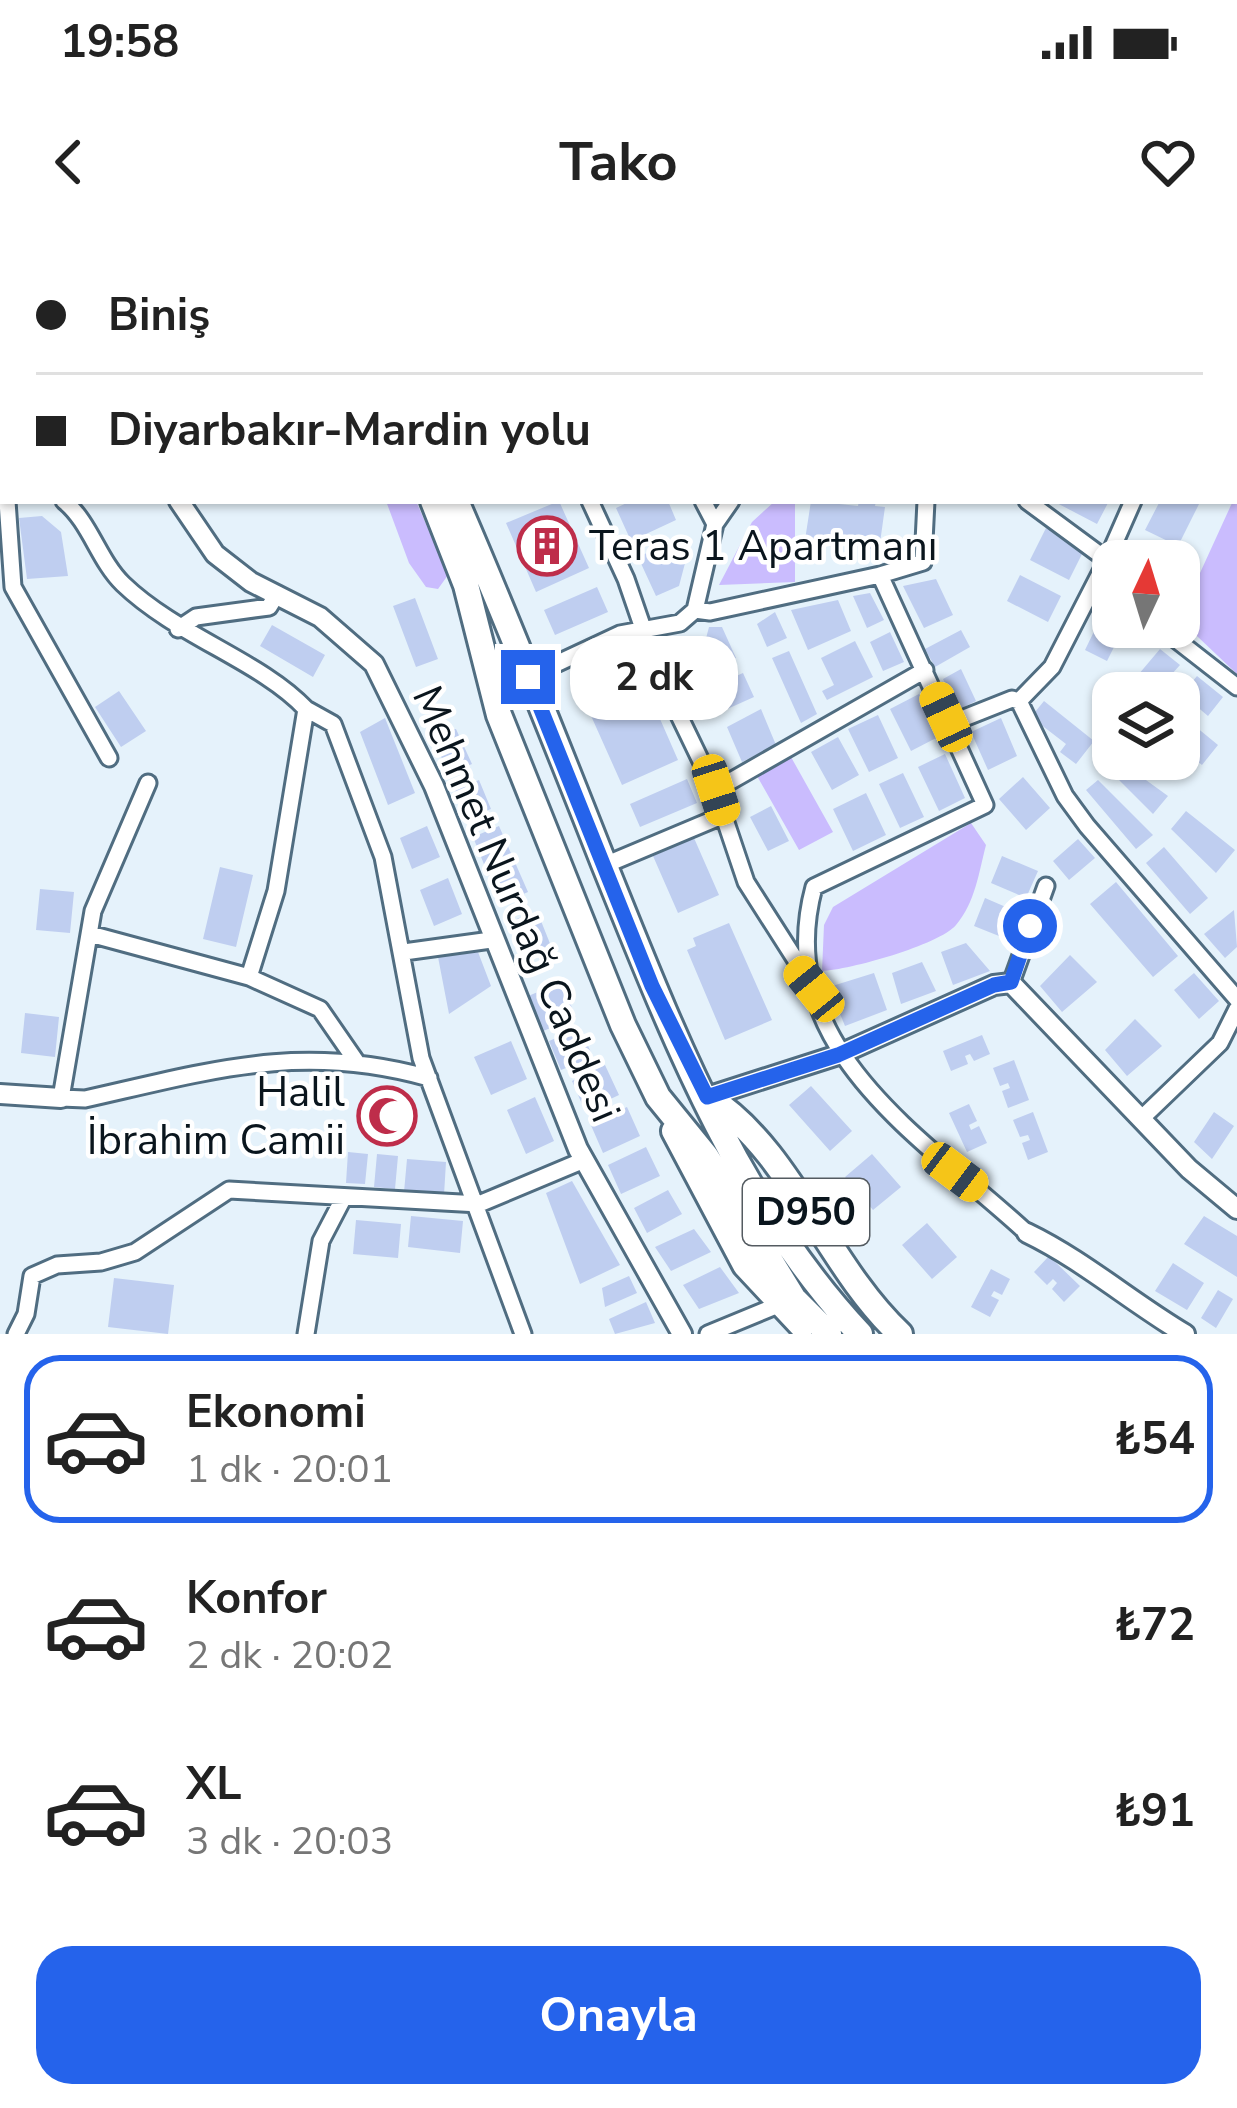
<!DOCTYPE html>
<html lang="tr">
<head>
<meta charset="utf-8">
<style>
  body { margin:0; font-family:"Nunito Sans",sans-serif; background:#f6f6f6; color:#222; height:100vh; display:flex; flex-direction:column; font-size:45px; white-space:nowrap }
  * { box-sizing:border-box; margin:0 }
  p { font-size:39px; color:#767676 }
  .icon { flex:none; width:66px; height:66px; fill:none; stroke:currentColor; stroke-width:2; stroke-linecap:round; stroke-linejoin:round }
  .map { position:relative; height:1094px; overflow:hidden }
  .panel { display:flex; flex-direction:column; background:#fff; flex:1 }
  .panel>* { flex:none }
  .banner { position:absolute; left:0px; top:0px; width:1239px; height:264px; box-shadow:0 3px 9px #0004; display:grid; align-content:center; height:264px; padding:0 36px; background:#fff }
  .needle { width:78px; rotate:4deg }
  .buttons { position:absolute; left:1092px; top:300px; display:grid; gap:24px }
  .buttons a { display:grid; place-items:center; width:108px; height:108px; border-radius:24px; background:#fff; box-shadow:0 3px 9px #0004; font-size:60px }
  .end { position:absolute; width:54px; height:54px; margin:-27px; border:15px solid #2563eb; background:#fff; box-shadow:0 0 0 6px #fff }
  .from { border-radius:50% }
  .bubble { position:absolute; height:84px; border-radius:36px; background:#fff; box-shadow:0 3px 9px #0004; font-size:39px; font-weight:700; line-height:84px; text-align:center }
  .car { position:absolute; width:36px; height:72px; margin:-36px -18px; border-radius:15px; box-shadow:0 0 9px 3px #0007; background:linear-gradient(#f5c518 24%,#345 0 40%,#f5c518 0 76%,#345 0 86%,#f5c518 0) }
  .banner b { display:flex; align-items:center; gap:42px; height:114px; font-size:45px }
  .banner b+b { border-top:3px solid #e0e0e0 }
  .banner i { width:30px; height:30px; background:#222 }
  ul { padding:21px 0 0; list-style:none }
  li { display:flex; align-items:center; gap:36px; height:168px; margin:0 24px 18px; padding:0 12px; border:6px solid transparent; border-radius:36px }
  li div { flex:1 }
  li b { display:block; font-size:45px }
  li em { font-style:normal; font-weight:700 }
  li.current { border-color:#2563eb }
  li>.icon { width:108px; height:108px; stroke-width:1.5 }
  .primary-button { display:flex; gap:24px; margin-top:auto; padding:24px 36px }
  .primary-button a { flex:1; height:138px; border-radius:36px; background:#2563eb; color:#fff; font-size:48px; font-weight:700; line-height:138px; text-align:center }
  .status { display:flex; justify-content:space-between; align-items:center; height:84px; padding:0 60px; background:#fff; direction:ltr }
  .status svg { height:33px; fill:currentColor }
  header { display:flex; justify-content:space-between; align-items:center; height:156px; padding:0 36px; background:#fff; font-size:54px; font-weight:700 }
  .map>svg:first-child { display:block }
  .green { fill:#cabcfe }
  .building { fill:#bfcef0 }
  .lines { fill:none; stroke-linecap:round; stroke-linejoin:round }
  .minor-casing { stroke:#506d81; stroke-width:21 }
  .tertiary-casing { stroke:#506d81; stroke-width:24 }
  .trunk-casing { stroke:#506d81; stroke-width:30 }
  .minor { stroke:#fff; stroke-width:15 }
  .tertiary { stroke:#fff; stroke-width:18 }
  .trunk { stroke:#fff; stroke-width:24 }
  .route { stroke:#2563eb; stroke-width:15 }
  .labels { text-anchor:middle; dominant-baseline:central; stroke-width:9; stroke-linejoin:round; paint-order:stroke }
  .shield { fill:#fff; stroke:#545b61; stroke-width:3 }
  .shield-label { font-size:39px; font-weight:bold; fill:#0a151d }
  .poi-label { font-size:42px; fill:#0a151d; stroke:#fff; text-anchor:start }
  .street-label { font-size:42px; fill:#0a151d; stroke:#fff }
</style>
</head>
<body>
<div class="status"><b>19:58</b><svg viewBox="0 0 49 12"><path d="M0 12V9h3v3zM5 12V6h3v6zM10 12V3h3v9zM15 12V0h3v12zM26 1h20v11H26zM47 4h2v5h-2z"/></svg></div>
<header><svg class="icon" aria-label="back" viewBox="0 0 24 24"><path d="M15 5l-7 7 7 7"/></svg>Tako<svg class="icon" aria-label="heart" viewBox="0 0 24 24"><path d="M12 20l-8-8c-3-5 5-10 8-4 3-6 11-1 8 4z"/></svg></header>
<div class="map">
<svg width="1237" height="1094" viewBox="0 0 1237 1094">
  <rect width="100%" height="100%" fill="#e5f2fb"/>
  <!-- green -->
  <path class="green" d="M 1237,252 L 1237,434 L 1179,379 Z
    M 386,261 L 416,261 L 448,335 L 438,349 L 426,347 L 409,323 Z
    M 775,261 L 795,261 L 795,342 L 719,345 L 752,282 Z
    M 791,517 L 833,592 L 799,610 L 757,536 Z
    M 971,583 L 986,605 C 979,632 975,663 956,685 C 939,705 849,730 822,731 L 824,685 L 833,667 Z"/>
  <!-- building -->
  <path class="building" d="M 559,261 L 589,328 L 536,352 L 506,283 Z
    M 631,261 L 668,261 L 676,280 L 631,301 L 616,268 Z
    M 811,261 L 858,266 L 859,261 L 876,261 L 875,266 L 885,267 L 879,310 L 805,300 Z
    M 1053,261 L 1109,261 L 1097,284 Z
    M 1160,261 L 1199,264 L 1178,306 L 1145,290 Z
    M 42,276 L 61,292 L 68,336 L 27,339 L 19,278 Z
    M 1046,288 L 1085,308 L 1069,340 L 1030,320 Z
    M 684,296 L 689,308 L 679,346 L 656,356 L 638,317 Z
    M 1020,335 L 1061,356 L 1048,382 L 1007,361 Z
    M 936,339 L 953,375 L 924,388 L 903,346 Z
    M 597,347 L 608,372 L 555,395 L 544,370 Z
    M 870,353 L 884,380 L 867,388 L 853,356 Z
    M 415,358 L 438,419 L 416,427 L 393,366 Z
    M 838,360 L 851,391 L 808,410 L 791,370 Z
    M 775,372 L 787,398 L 767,407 L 757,384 Z
    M 1102,375 L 1113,380 L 1113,387 L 1124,387 L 1107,421 L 1085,410 Z
    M 272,385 L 325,415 L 313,437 L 260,406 Z
    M 709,387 L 722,387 L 736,418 L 696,436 Z
    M 961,390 L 970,407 L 935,427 L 925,409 Z
    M 890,392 L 904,422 L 883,431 L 870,402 Z
    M 855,401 L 873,437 L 827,460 L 822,451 L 834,445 L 821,418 Z
    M 1160,409 L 1180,425 L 1155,453 L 1148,453 L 1133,441 Z
    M 789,411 L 817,474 L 801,483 L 772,418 Z
    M 632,415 L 678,520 L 622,545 L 575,440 Z
    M 961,429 L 976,461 L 958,470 L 943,439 Z
    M 743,433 L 754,457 L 716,474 L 704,450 Z
    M 1197,436 L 1223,457 L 1208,476 L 1182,454 Z
    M 119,451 L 146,491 L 121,507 L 95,467 Z
    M 919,454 L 940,496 L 911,511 L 890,469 Z
    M 1044,461 L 1094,501 L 1076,524 L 1060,512 L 1066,504 L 1031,477 Z
    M 761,469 L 776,505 L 742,522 L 727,487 Z
    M 878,475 L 898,518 L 869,532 L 848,489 Z
    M 385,478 L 415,553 L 388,565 L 360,492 Z
    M 1001,478 L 1017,516 L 988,530 L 971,492 Z
    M 1190,482 L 1218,505 L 1202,525 L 1179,506 L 1179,495 Z
    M 456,489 L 472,524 L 448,534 L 431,491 Z
    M 838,497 L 859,535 L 832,550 L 811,512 Z
    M 945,514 L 965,558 L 939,571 L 918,527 Z
    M 1117,519 L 1168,556 L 1153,574 L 1108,529 Z
    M 903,533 L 924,577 L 900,588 L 879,544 Z
    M 1023,537 L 1050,568 L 1026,590 L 999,559 Z
    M 687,539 L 697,563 L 640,587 L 630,564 Z
    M 479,540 L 491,569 L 466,579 L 455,550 Z
    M 1098,540 L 1153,595 L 1136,609 L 1086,550 Z
    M 866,553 L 886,595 L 853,611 L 833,569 Z
    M 771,566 L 789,601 L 768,611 L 750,577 Z
    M 1186,571 L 1235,610 L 1216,633 L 1171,589 Z
    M 427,586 L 440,617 L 412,629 L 400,598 Z
    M 499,586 L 528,652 L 500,664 L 473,597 Z
    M 694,598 L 719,655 L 678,673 L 653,616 Z
    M 1078,599 L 1095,618 L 1069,640 L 1053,621 Z
    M 1164,607 L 1208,658 L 1190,674 L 1146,623 Z
    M 1002,616 L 1038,631 L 1026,658 L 991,643 Z
    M 220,627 L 253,635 L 236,707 L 203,699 Z
    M 448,638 L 462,674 L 434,686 L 420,650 Z
    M 1116,642 L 1178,716 L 1153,737 L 1090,664 Z
    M 40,649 L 74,652 L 70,693 L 36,690 Z
    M 985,658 L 1020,673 L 1009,700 L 974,686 Z
    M 1234,670 L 1237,707 L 1225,718 L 1204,694 Z
    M 537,671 L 551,706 L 525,723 L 509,682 Z
    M 729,683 L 772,780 L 725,800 L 687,710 L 696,706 L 693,698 Z
    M 966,703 L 990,731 L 953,745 L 941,712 Z
    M 478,712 L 491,746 L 449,774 L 438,717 Z
    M 1070,715 L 1097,742 L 1062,772 L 1040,746 Z
    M 922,722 L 936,751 L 901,764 L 892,733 Z
    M 874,733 L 887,770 L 845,786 L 829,747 Z
    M 1194,733 L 1219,761 L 1199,779 L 1174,750 Z
    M 561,742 L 576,777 L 541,792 L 526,757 Z
    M 25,773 L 59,777 L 55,817 L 21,813 Z
    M 1135,779 L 1162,806 L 1127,836 L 1105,810 Z
    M 580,788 L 593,817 L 561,830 L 549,801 Z
    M 982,795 L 990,814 L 974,821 L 970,814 L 965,816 L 968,824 L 951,831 L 943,811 Z
    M 511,801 L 527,839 L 491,855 L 474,817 Z
    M 1014,820 L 1029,860 L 1008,868 L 1002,851 L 1010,848 L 1008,843 L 1000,846 L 993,828 Z
    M 605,825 L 619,855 L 585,871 L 572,841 Z
    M 811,846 L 852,891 L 830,911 L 789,865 Z
    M 375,854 L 403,856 L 400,898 L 372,896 Z
    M 535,857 L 554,901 L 526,914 L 507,870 Z
    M 969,864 L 977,881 L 969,885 L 971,890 L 979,886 L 987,903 L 967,912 L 949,873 Z
    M 627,867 L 640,896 L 603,913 L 590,883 Z
    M 1033,872 L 1048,912 L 1028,920 L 1022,903 L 1030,900 L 1028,895 L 1020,897 L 1013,880 Z
    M 1214,872 L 1234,886 L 1212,919 L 1194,902 Z
    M 646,907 L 660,936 L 621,954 L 608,925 Z
    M 348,912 L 368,914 L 365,944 L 346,943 Z
    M 377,914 L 398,916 L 395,949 L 374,947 Z
    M 872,914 L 901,947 L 873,970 L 845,937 Z
    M 407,919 L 446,922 L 444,955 L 404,952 Z
    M 572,941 L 620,1025 L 580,1044 L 546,953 Z
    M 668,950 L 682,974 L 647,993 L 634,968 Z
    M 411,976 L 463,981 L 460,1013 L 408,1007 Z
    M 1204,976 L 1237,996 L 1237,1037 L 1184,1004 Z
    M 356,980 L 401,984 L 398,1018 L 353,1014 Z
    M 927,983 L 957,1017 L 932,1039 L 902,1005 Z
    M 694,989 L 711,1012 L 671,1031 L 655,1007 Z
    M 1049,1016 L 1080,1046 L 1064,1062 L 1052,1049 L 1057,1043 L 1053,1039 L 1047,1045 L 1034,1032 Z
    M 1173,1023 L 1204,1043 L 1187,1070 L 1155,1051 Z
    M 720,1027 L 739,1053 L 699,1069 L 683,1045 Z
    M 991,1029 L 1010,1039 L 1002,1055 L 994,1051 L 991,1056 L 999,1060 L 990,1077 L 971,1067 Z
    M 629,1036 L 637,1053 L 605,1067 L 602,1048 Z
    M 114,1038 L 174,1045 L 168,1094 L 108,1087 Z
    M 1218,1050 L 1233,1059 L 1216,1088 L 1201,1078 Z
    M 646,1062 L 655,1083 L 615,1094 L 609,1079 Z"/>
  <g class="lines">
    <defs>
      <path id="minor" d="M 446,3 L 447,0
        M 647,3 L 647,0
        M 772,3 L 772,0
        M 0,71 L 3,70
        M 1236,166 L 1237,166
        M 0,212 L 3,214
        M 7,261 L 13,347 L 109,518
        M 64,261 C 90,282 99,321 123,344 C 177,396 261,421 306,469 L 276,651 L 249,737
        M 590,261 L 626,339 L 658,432 L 715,550 L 746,642 L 813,747
        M 703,261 L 715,284
        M 926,261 L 923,322 L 880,335 L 985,565 L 814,647 C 770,809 927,900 1027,993
        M 1113,323 L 1107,320 L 1133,261
        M 695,370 L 710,372 L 880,335
        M 1160,387 L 1237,447
        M 178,389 L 196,377 L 269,367 L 277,354
        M 528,437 L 620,394 L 680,383 L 695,370 L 715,284 L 731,261
        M 1019,461 L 1052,427 L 1107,320 L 1027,261
        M 306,469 L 333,484 L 383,617 L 421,818 L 523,1094
        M 949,484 L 1012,459 L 1019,461 L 1065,556 L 1087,586 L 1237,759
        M 148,543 L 93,671 L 61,858 L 85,859 C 210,831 301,802 429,838
        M 715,550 L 925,430
        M 605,625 L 724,575
        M 90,694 L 249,737 L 320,769 L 358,824
        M 404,712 L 491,700
        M 1011,743 L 1046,646
        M 1143,877 L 1220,803 L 1237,769
        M 16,1094 L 26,1074 L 32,1036 L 57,1025 L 101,1022 L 135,1012 L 229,950 L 479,964 L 584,920
        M 306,1094 L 321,1001 L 344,957
        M 708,1094 L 778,1065"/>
      <path id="tertiary" d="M 15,0 L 16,3
        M 179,261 L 215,314 L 251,342 L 320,377 L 374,424 L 434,546 L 578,909 L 682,1094
        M 0,854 L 61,858
        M 707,857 L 838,815 L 994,745 L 1011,743 L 1189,929 L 1237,969
        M 1027,993 C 1083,1020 1131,1062 1185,1094"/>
      <path id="trunk" d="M 312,0 L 314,3
        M 339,0 L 340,3
        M 433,261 L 466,345 L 499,475 L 623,785 L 658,857 L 706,916 L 794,1059 L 829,1094
        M 456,261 C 508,381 556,502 604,624 C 671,790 736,962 860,1094
        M 709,858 C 791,910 827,1026 900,1094
        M 674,891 L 745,1025 L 802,1086"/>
    </defs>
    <!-- minor casing -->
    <use href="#minor" class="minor-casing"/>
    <!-- tertiary casing -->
    <use href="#tertiary" class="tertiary-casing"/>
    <!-- trunk casing -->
    <use href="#trunk" class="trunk-casing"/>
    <!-- minor -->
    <use href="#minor" class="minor"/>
    <!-- tertiary -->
    <use href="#tertiary" class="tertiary"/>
    <!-- trunk -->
    <use href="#trunk" class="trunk"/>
  </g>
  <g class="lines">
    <!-- route -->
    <path class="route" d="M 528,437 L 652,746 L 707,857 L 838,815 L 994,745 L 1011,742 L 1030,686"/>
  </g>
  <!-- icons -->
  <defs>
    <symbol id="building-ring" viewBox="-11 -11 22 22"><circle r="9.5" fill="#fff" stroke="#be2d4a" stroke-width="1.5"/><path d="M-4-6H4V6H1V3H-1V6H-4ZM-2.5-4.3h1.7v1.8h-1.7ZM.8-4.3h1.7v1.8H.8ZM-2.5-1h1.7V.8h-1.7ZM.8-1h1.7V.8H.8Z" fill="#be2d4a"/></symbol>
    <symbol id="mosque-ring" viewBox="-11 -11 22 22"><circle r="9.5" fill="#fff" stroke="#be2d4a" stroke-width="1.5"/><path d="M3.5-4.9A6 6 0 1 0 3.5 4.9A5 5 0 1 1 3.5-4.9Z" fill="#be2d4a"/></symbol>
  </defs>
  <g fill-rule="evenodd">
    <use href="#building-ring" x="514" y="273" width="66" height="66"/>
    <use href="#mosque-ring" x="354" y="843" width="66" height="66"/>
  </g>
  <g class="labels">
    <!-- shield labels -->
    <rect class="shield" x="743" y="939" width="126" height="66" rx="9"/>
    <g class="shield-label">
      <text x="806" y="972">D950</text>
    </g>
    <!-- poi labels -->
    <g class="poi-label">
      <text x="589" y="306">Teras 1 Apartmanı</text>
      <text x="345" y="852" text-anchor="end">Halil<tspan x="345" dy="48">İbrahim Camii</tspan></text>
    </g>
    <!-- street labels -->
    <g class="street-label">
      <text transform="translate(516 664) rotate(67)">Mehmet Nurdağ Caddesi</text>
    </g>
  </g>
</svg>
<div class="buttons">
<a><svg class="needle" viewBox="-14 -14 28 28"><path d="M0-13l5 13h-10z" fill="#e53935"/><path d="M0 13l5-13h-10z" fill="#767676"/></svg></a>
<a><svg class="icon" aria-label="layers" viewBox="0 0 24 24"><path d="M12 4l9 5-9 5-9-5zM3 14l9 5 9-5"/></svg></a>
</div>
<i class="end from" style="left:1030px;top:686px"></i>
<i class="end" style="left:528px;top:437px"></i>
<div class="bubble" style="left:570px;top:396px;width:168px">2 dk</div>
<i class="car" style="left:946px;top:477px;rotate:335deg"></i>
<i class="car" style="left:716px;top:550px;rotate:162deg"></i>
<i class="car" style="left:814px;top:749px;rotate:321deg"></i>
<i class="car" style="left:955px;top:932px;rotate:127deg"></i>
<div class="banner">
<b><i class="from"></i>Biniş</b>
<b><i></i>Diyarbakır-Mardin yolu</b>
</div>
</div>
<section class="panel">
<ul>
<li class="current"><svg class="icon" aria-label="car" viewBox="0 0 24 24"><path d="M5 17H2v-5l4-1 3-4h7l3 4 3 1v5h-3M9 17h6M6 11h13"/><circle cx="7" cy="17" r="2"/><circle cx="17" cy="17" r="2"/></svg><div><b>Ekonomi</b><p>1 dk · 20:01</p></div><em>₺54</em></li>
<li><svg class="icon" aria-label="car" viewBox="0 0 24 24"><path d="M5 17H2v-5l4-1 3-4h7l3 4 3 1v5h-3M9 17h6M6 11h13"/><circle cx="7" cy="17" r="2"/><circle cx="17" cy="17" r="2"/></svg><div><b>Konfor</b><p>2 dk · 20:02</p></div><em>₺72</em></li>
<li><svg class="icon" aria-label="car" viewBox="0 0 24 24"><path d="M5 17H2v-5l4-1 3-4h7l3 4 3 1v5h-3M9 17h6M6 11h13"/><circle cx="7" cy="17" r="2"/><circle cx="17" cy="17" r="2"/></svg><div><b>XL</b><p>3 dk · 20:03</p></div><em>₺91</em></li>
</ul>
<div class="primary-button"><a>Onayla</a></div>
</section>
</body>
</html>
